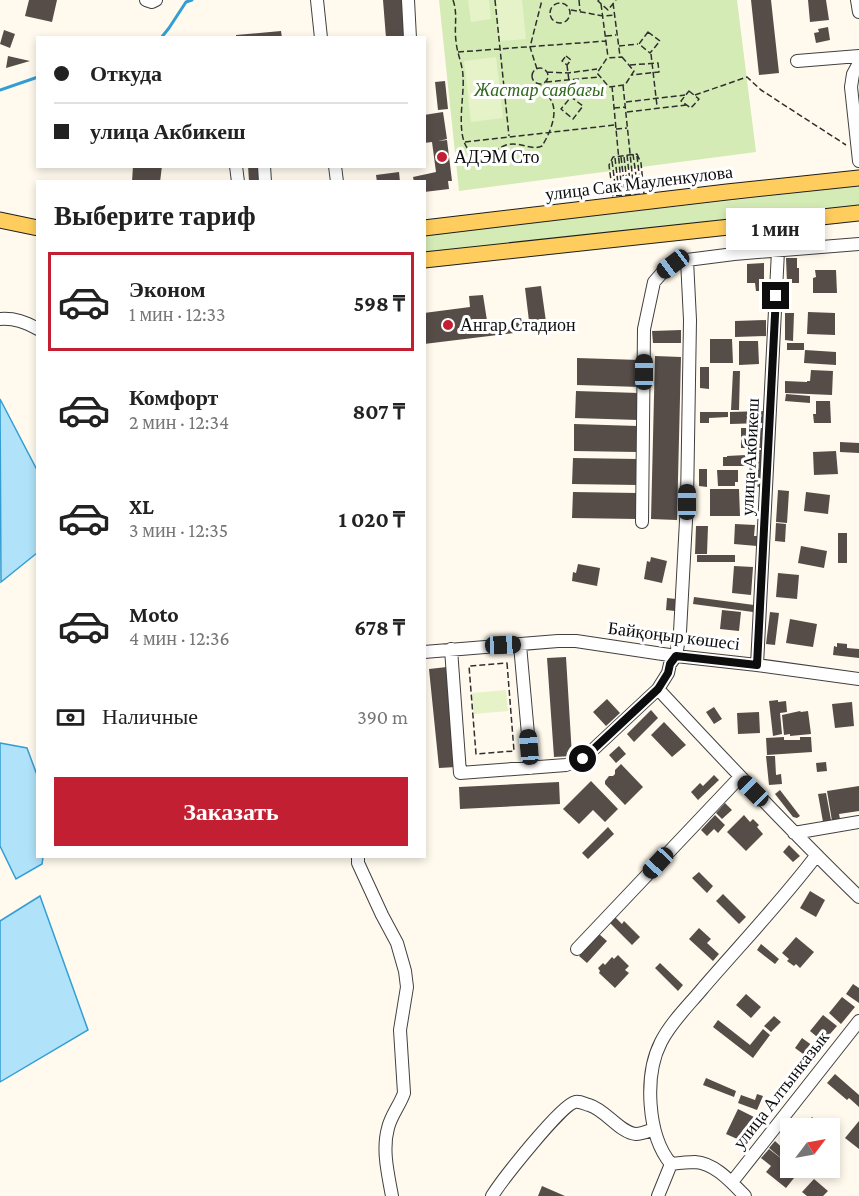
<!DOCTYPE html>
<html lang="ru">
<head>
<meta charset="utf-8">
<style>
  body { margin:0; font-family:"Crimson Pro",serif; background:#f6f6f6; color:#222; height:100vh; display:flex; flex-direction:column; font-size:22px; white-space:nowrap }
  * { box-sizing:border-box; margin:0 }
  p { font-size:20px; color:#767676 }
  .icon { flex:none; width:33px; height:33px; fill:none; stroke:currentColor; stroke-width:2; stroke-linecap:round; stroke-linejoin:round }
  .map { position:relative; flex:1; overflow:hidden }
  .drawer { position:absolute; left:36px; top:180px; width:390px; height:678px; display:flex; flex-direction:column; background:#fff; border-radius:0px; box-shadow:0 3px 9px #0003 }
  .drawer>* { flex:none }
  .banner { position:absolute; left:36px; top:36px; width:390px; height:132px; border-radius:0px; box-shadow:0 3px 9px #0003; display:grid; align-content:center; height:132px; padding:0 18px; background:#fff }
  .needle { width:39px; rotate:58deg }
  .buttons { position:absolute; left:780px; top:1118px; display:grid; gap:12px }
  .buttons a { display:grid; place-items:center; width:60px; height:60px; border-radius:0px; background:#fff; box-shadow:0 3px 9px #0003; font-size:30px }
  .end { position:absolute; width:27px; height:27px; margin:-14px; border:8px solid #0d0d0d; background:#fff; box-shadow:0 0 0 3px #fff }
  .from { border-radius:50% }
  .bubble { position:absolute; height:42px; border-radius:0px; background:#fff; box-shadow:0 3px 9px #0003; font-size:20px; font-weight:700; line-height:42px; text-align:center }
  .car { position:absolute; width:18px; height:36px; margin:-18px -9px; border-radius:8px; box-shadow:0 0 4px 2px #0007; background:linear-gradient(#222 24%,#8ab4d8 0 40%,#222 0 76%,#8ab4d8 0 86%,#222 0) }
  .banner b { display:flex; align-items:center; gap:21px; height:57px; font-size:22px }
  .banner b+b { border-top:2px solid #e0e0e0 }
  .banner i { width:15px; height:15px; background:#222 }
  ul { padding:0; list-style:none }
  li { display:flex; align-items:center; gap:18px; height:99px; margin:0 12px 9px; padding:0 6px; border:3px solid transparent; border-radius:0px }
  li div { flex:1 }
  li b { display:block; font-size:22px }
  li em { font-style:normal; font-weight:700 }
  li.current { border-color:#c31f32 }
  li>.icon { width:54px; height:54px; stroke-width:1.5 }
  h2 { padding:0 18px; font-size:27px; line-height:72px }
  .pay { display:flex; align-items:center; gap:15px; height:66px; padding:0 18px; font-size:22px }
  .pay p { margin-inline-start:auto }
  .primary-button { display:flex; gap:12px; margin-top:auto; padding:12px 18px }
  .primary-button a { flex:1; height:69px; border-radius:0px; background:#c31f32; color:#fff; font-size:24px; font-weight:700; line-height:69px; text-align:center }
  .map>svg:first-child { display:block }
  .green { fill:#d5ebb5 }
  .pitch { fill:#e6f2c8 }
  .water { fill:#b0e2f9; stroke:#339ed3; stroke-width:1.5 }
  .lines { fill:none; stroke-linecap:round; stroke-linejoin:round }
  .stream { stroke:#339ed3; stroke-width:3 }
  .building { fill:#564d49 }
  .minor-casing { stroke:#404040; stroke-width:14 }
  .major-casing { stroke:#1e1e1e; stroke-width:17 }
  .path { stroke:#2f2f2f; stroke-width:1.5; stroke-dasharray:6 3; stroke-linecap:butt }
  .minor { stroke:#fff; stroke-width:12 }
  .major { stroke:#fecd5e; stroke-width:15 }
  .route { stroke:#0d0d0d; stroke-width:8 }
  .poi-dot { fill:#c31f32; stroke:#fff; stroke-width:2 }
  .labels { text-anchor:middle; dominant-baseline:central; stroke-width:6; stroke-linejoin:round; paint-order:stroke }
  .park-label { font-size:18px; font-style:italic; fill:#30681b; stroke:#fff }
  .poi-label { font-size:18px; fill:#0d0d0d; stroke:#fff; text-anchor:start }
  .street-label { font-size:18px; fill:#0d0d0d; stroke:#fff }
</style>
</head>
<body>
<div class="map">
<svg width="859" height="1196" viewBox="0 0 859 1196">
  <rect width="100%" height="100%" fill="#fffaed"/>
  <!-- green -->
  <path class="green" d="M 439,0 L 737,0 L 756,152 L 459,191 Z
    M 859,186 L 859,205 L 425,254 L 424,235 Z"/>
  <!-- pitch -->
  <path class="pitch" d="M 468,0 L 489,0 L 491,19 L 471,22 Z
    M 496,0 L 522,0 L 526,39 L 500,41 Z
    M 496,57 L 503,118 L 471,122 L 464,61 Z
    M 506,690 L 508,711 L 474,714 L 472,693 Z"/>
  <!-- water -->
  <path class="water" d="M 0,399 L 37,470 L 37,553 L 1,582 Z
    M 0,743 L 27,748 L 37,775 L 38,856 L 43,857 L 42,864 L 16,879 L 0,846 Z
    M 40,896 L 88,1030 L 0,1082 L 0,921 Z"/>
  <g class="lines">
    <!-- stream -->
    <path class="stream" d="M 161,38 L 169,28 L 186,2 L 192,0
      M 0,90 L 38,77"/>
  </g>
  <!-- building -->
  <path class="building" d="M 29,0 L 57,0 L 52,22 L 25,16 Z
    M 383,0 L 402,0 L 405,38 L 386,38 Z
    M 751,0 L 771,0 L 779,73 L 759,75 Z
    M 808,0 L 826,0 L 829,20 L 810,22 Z
    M 828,27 L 830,40 L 816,43 L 814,33 L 819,32 L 818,29 Z
    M 4,30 L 15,34 L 10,48 L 0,44 Z
    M 281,31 L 282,38 L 236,38 L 236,35 Z
    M 8,56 L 30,61 L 6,68 Z
    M 445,81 L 448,109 L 438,110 L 435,82 Z
    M 443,112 L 447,139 L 438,141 L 447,140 L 452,181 L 448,181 L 449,189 L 424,192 L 424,182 L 414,182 L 413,177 L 436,172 L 432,142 L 424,143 L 424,115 Z
    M 133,166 L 162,166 L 160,182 L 132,182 Z
    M 248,166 L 263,166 L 264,180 L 249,181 Z
    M 399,172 L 400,182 L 377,182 L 376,175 Z
    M 786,258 L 797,258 L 797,268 L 799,268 L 799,283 L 787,283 Z
    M 764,263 L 764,291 L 756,291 L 755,283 L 747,283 L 747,264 Z
    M 815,270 L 836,270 L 837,293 L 813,293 L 813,278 L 816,277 Z
    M 541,286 L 547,329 L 424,344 L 424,313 L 470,307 L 469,296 L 483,295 L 488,327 L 529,321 L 525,288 Z
    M 808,312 L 835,313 L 835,335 L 807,334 Z
    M 785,313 L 794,313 L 793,341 L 785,340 Z
    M 766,320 L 766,336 L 735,337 L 735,321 Z
    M 681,330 L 681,343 L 653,343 L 652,331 Z
    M 710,339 L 732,339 L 733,363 L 710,363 Z
    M 739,341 L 758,341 L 759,364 L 739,365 Z
    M 787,343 L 804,343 L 804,350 L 787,350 Z
    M 805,350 L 836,352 L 836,365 L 804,363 Z
    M 655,356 L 681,357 L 677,520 L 651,519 Z
    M 577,358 L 640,360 L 640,387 L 577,385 Z
    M 700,367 L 709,367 L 709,389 L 700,388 Z
    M 811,370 L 833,371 L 832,395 L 785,393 L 785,381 L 807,382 L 807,381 L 810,381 Z
    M 733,371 L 740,371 L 739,410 L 731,410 Z
    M 576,391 L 639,393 L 638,420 L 575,418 Z
    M 786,394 L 810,396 L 810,403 L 785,401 Z
    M 816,401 L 830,401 L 831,423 L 814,423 L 813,414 L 816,414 Z
    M 765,411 L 765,423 L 730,424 L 730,412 Z
    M 700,412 L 728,412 L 728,417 L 709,418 L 709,423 L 700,423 Z
    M 574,424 L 638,426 L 637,452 L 574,451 Z
    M 741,428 L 764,428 L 764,448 L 741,448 Z
    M 840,442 L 859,443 L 859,453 L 840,452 Z
    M 750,450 L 762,450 L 760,487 L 749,486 Z
    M 836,451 L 838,474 L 814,475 L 813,452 Z
    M 746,455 L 747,466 L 723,466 L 723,457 L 727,457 L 727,456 Z
    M 573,458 L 637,459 L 637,485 L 572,484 Z
    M 699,469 L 707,469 L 707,487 L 699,486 Z
    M 717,470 L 738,470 L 738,482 L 735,482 L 735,486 L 718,486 Z
    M 710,489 L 739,489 L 740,516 L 710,516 Z
    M 778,490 L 789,491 L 787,523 L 776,522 Z
    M 573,492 L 637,493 L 637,519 L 572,518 Z
    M 806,492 L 830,495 L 828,514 L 804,511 Z
    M 776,523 L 786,524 L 785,542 L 775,541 Z
    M 735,524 L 755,525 L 754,536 L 758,536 L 757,546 L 734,544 Z
    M 696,526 L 708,526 L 707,554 L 695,554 Z
    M 838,533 L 847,533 L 847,563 L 838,563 Z
    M 801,546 L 827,551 L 824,568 L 798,563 Z
    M 697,555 L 735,555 L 735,562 L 697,562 Z
    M 651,557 L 667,561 L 662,583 L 644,579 L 647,561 L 650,562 Z
    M 578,564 L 600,568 L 597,586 L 572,581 L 573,572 L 576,573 Z
    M 734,566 L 753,567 L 751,595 L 732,593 Z
    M 778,573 L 799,575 L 797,599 L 776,597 Z
    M 694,597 L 754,605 L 753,612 L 693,604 Z
    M 667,598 L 676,599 L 675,611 L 666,610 Z
    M 722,610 L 741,612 L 739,631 L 720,629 Z
    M 770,612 L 779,613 L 775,645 L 766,644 Z
    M 790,619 L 817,624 L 813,647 L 786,643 Z
    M 837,643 L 847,644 L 847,648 L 859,649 L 859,658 L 833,655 L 834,646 L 837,647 Z
    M 566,657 L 572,756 L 554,757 L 547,658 Z
    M 447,667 L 456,767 L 439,768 L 429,669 Z
    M 607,699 L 620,713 L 606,726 L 593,712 Z
    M 778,700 L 778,702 L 786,701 L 787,712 L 780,713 L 782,734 L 773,736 L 769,701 Z
    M 852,702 L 854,726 L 835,728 L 832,704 Z
    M 714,707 L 722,719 L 714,724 L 706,712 Z
    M 651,710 L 658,718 L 634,742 L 627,734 Z
    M 800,711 L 801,712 L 808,711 L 811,734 L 790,736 L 790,734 L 784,735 L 782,715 Z
    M 759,712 L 760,733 L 738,734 L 737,713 Z
    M 664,722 L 686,745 L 672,757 L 651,735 Z
    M 784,737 L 784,740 L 800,740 L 800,737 L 811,737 L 812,752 L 767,755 L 766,738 Z
    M 619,746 L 626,754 L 616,763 L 609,755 Z
    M 766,756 L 775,756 L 776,775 L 781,774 L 782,784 L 769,785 Z
    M 826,762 L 827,771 L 817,772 L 816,763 Z
    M 621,764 L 643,787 L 625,805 L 605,784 L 605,781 L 609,776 L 613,776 L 615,774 L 615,770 Z
    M 714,775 L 719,780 L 698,800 L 691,792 L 700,783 L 703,786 Z
    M 591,781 L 618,809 L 605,822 L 593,810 L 579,824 L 563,809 Z
    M 559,782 L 560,804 L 460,809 L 459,787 Z
    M 859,786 L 859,811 L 839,814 L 840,819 L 832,821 L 827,791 Z
    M 780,790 L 800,816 L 797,818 L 793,817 L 775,794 Z
    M 826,793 L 831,820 L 823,822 L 818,794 Z
    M 725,803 L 732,810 L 722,819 L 716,813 Z
    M 715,815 L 725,825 L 718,833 L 714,829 L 707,836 L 701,830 Z
    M 744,815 L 750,822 L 753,819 L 759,825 L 757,827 L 763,834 L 746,851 L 727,832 Z
    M 608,827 L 614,834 L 588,859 L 582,853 Z
    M 789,845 L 800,856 L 793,862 L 783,852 Z
    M 699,872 L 713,886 L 707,893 L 692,878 Z
    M 810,891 L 825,900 L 816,917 L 800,908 Z
    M 723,894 L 746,917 L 739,924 L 716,901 Z
    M 615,917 L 622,924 L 624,921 L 640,937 L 632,945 L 610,923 Z
    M 699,928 L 711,939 L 707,943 L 719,954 L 713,961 L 689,939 Z
    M 599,934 L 607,941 L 587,963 L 579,956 Z
    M 796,937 L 814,952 L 800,968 L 796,964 L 794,966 L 787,961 L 789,959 L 782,953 Z
    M 761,944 L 779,959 L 775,964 L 757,950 Z
    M 618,955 L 629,966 L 625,970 L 629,973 L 615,988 L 599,973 L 600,971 L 598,968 L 603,963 L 605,965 L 612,957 L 614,959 Z
    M 660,963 L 683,985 L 678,991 L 655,968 Z
    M 853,984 L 859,988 L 859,1003 L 846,994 Z
    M 746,994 L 761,1007 L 751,1018 L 736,1005 Z
    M 842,997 L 855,1007 L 841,1024 L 829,1013 Z
    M 823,1015 L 837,1026 L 823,1042 L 810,1031 Z
    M 774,1016 L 781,1022 L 771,1032 L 764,1026 Z
    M 718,1020 L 750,1045 L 763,1029 L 770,1035 L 753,1058 L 713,1027 Z
    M 802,1038 L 813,1046 L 811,1048 L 819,1055 L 814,1062 L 795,1048 Z
    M 835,1074 L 859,1095 L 859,1107 L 849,1098 L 847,1100 L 827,1083 Z
    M 706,1078 L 736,1091 L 734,1097 L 703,1085 Z
    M 757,1094 L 763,1096 L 757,1110 L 738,1103 L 741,1095 L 755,1100 Z
    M 738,1109 L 756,1118 L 744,1142 L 726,1134 Z
    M 812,1117 L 825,1128 L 803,1128 Z
    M 859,1121 L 859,1149 L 845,1138 Z
    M 775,1141 L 790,1155 L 790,1167 L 804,1167 L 808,1170 L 803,1177 L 798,1173 L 786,1188 L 766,1172 L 771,1166 L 761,1158 L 769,1149 L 787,1163 L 769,1148 Z
    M 814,1179 L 828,1191 L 823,1196 L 807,1196 L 802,1192 Z
    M 542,1186 L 565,1196 L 538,1196 Z"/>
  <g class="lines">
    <defs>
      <path id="minor" d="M 146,0 L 152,2 L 156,0
        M 317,0 L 321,38
        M 408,0 L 410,38
        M 857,0 L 859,12
        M 797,61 L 859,56
        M 859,63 L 853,74 L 851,87 L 859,161
        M 236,166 L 238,182
        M 264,166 L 265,182
        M 335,166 L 337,182
        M 0,319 C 15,318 25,322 38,329
        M 642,522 L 644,329 L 654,282 L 661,274 L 673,264 L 687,260 L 734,254 L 859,244
        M 520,645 L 531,768
        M 451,649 L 460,773 L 566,765 L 583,759 L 658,689 L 668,673 L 670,664 L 676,656 L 680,632 L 687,502 L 690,320 L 687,260
        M 424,652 L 558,641 L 576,641 L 676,656 L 757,665 L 859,679
        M 757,665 L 778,251
        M 658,689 C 724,760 790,830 859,897
        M 794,833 L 859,822
        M 358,856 L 358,863 L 382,915 L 397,943 L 405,971 L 407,987 L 400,1030 L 404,1093 C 400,1105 391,1115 388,1128 C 382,1150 388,1174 392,1196
        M 577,949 L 739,778
        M 671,1164 C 647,1135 644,1075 661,1042 C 671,1022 689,1005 703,988 C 741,944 781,902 816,856
        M 671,1164 C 679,1163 687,1162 695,1162 C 715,1163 732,1183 745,1196
        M 732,1182 L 859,1021
        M 492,1196 C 502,1180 561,1105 575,1102 C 580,1101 585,1104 589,1105 C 606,1110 620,1133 636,1134 C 642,1134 648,1131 654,1129
        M 658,1196 L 671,1164"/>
      <path id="major" d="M 0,220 L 38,228
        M 424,228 L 727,192 L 859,178
        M 424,260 L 859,213"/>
    </defs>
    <!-- minor casing -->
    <use href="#minor" class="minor-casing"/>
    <!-- major casing -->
    <use href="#major" class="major-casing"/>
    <!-- path -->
    <path class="path" d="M 453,0 C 458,14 454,27 456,41 C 457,54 463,65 463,77 C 465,97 452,146 476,155 C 489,159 495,149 506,145 C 520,141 531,151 542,146 C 549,135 558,115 552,102 C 549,96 544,90 541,85
      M 495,0 L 509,136
      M 579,0 L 580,11
      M 599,0 L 598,1 L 608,10 L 616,0
      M550 13a10 10 0 1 1 20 0a10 10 0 1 1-20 0Z
      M 613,3 L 620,56
      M 601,4 L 608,57
      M 571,10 L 603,16 L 614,15
      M 648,32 L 660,41 L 650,53 L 639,44 Z
      M 606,36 L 616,35
      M 619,46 L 638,44
      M 458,52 L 606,41
      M 651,54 L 657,106
      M 566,56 L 571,60 L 567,65 L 562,61 Z
      M 622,57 L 634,71 L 625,85 L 609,87 L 597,73 L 607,58 Z
      M 567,65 L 571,97 L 561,109 L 573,119 L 583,106 L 571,97
      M 630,65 L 658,63 L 659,72 L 632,75
      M532 76a8 8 0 1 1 16 0a8 8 0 1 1-16 0Z
      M 537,69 L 530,47 L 542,0
      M 547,72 L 568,73 L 597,69
      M 546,82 L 599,77
      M 623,85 L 634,192
      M 612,86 L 622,193
      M 689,91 L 699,99 L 691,108 L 681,101 Z
      M 695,95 L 747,77 L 761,90 L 846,145
      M 626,102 L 685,95
      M 614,108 L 625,107
      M 627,112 L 686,105
      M 616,129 L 627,128
      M 465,142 L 615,125
      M 633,154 L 638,190
      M 637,154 L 641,163 L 644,194 L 613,196 L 609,165 L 613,157 Z
      M 627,155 L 631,191
      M 637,156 L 641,190
      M 621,157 L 625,191
      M 624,157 L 628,191
      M 615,158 L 619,192
      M 612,161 L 616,192
      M 507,663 L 514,751 L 476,754 L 469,666 Z"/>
    <!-- minor -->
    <use href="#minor" class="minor"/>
    <!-- major -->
    <use href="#major" class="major"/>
  </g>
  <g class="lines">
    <!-- route -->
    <path class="route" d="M 583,759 L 658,689 L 668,673 L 670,664 L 676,656 L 757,665 L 776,296"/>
  </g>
  <!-- markers -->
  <g class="poi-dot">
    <circle cx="442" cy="157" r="6"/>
    <circle cx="448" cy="325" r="6"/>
  </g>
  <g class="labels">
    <!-- park labels -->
    <g class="park-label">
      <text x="539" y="90">Жастар саябағы</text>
    </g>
    <!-- poi labels -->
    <g class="poi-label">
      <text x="454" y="157">АДЭМ Сто</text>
      <text x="460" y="325">Ангар Стадион</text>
    </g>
    <!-- street labels -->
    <g class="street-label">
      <text transform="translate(639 183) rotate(-7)">улица Сак Мауленкулова</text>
      <text transform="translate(750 457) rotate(-87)">улица Акбикеш</text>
      <text transform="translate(674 636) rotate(7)">Байқоңыр көшесі</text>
      <text transform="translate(781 1090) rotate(-52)">улица Алтынказык</text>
    </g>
  </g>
</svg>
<div class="buttons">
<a><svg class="needle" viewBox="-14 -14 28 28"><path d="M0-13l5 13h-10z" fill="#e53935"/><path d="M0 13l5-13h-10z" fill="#767676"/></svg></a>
</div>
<i class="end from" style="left:583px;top:759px"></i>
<i class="end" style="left:776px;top:296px"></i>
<div class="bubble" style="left:726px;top:208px;width:99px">1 мин</div>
<i class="car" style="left:673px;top:264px;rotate:233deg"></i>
<i class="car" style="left:644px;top:372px;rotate:0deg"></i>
<i class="car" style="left:687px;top:502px;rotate:0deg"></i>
<i class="car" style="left:503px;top:645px;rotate:88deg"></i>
<i class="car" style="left:529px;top:747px;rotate:355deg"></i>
<i class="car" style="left:753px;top:791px;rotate:315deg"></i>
<i class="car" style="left:658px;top:863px;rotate:223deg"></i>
<div class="banner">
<b><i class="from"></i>Откуда</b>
<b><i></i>улица Акбикеш</b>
</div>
<section class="drawer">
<h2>Выберите тариф</h2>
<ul>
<li class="current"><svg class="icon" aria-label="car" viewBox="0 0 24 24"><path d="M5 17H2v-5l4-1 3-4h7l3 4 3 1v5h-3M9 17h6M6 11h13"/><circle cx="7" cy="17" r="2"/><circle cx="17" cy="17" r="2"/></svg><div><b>Эконом</b><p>1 мин · 12:33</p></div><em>598 ₸</em></li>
<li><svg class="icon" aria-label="car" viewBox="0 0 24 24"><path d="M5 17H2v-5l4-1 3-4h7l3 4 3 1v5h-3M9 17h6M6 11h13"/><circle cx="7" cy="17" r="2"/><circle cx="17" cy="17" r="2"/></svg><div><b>Комфорт</b><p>2 мин · 12:34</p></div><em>807 ₸</em></li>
<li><svg class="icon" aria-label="car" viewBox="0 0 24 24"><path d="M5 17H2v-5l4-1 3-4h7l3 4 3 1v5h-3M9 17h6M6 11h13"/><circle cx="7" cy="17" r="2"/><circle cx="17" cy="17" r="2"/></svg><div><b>XL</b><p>3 мин · 12:35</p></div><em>1 020 ₸</em></li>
<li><svg class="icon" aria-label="car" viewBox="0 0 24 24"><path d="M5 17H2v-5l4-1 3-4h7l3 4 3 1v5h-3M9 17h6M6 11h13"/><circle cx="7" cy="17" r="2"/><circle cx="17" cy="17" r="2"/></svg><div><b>Moto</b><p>4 мин · 12:36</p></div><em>678 ₸</em></li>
</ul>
<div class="pay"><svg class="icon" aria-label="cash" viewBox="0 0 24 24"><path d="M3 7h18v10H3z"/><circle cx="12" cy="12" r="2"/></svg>Наличные<p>390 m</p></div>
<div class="primary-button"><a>Заказать</a></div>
</section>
</div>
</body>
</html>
